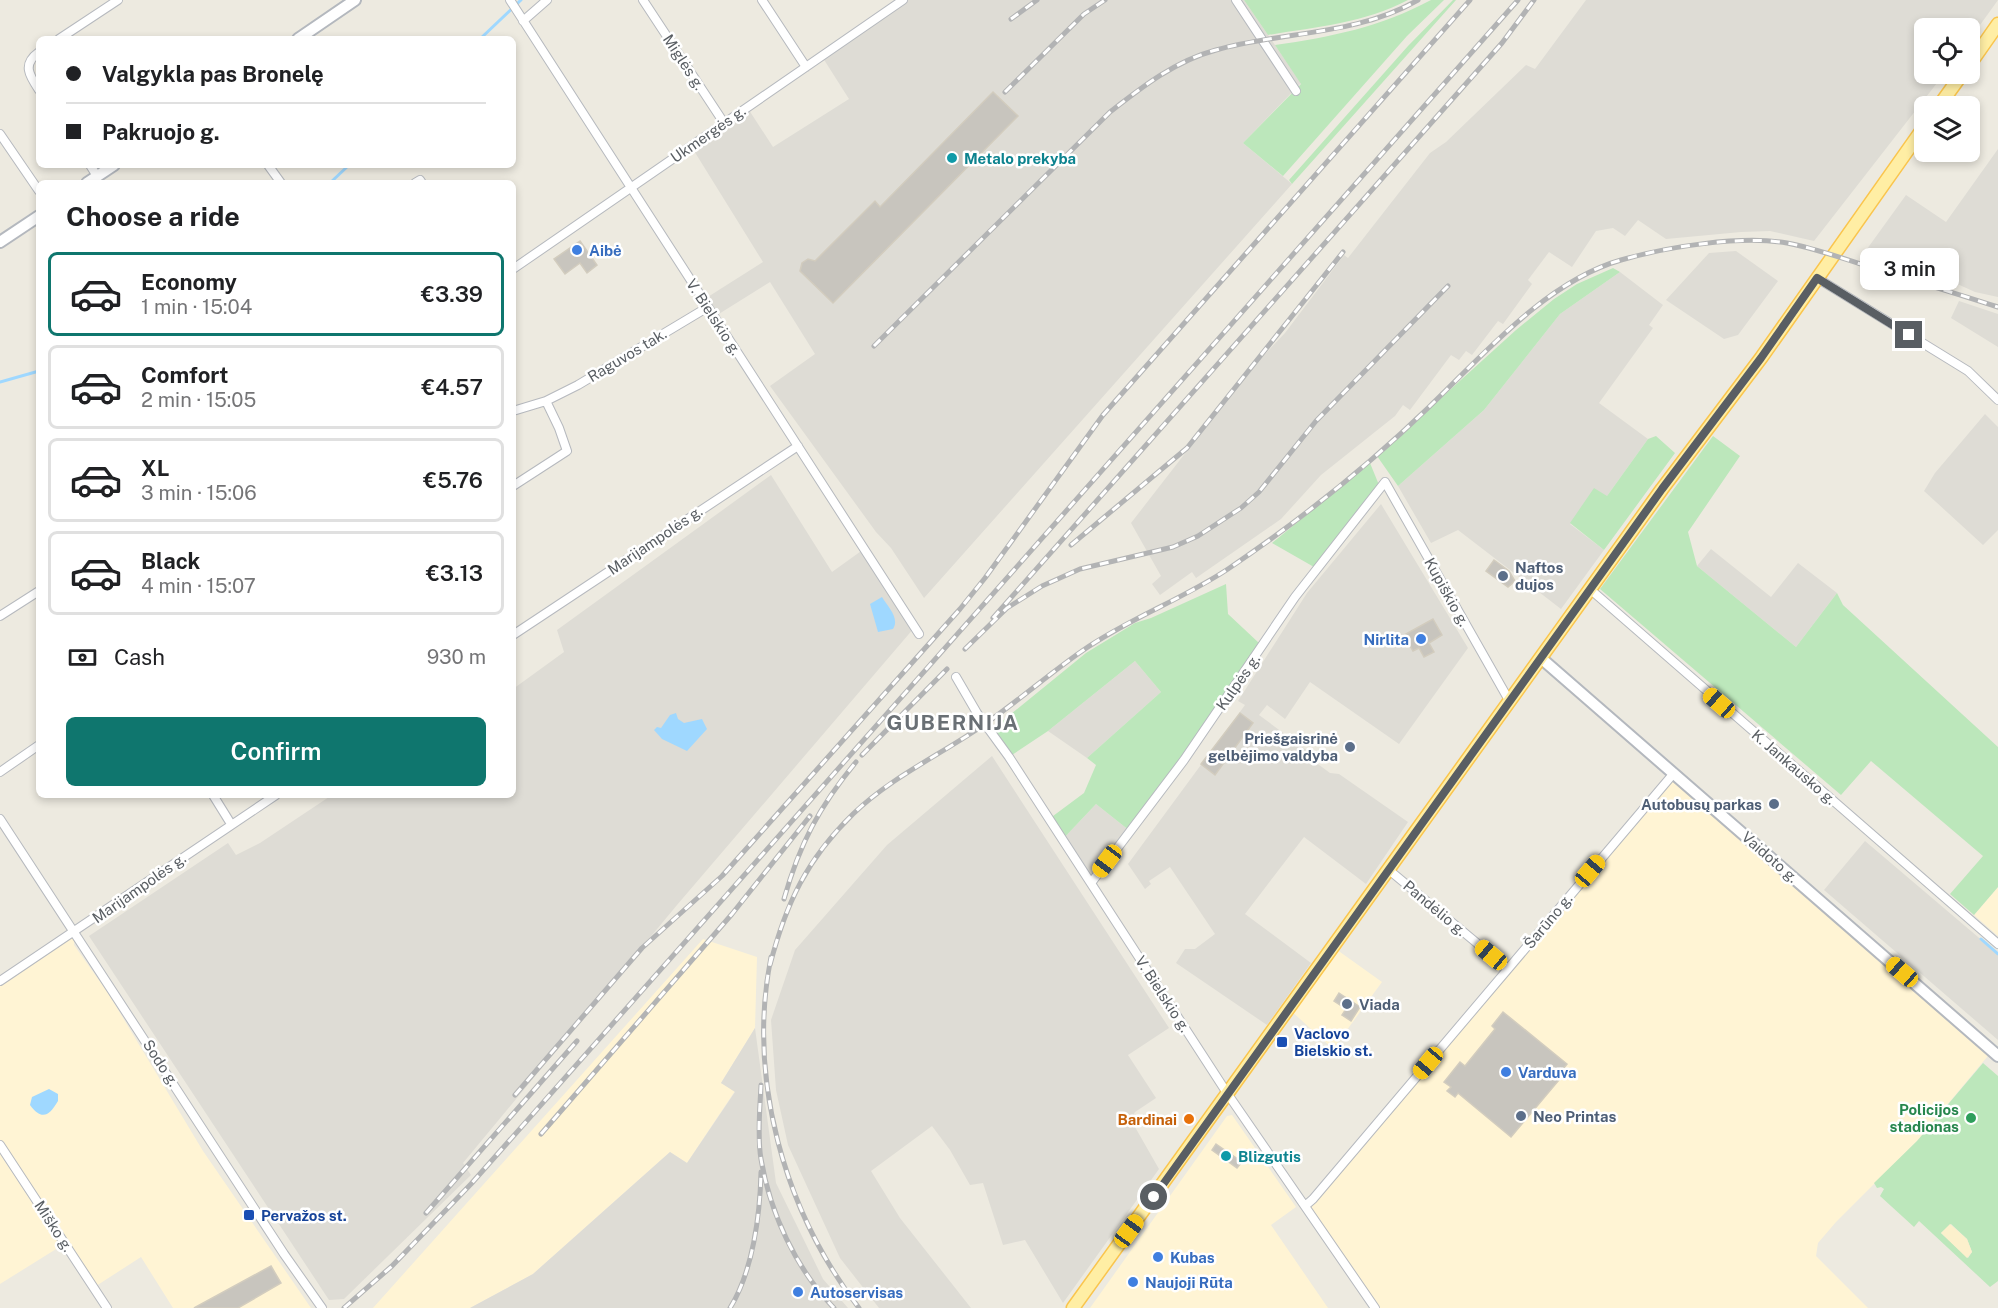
<!DOCTYPE html>
<html lang="en">
<head>
<meta charset="utf-8">
<style>
  body { margin:0; font-family:"Public Sans",sans-serif; background:#f6f6f6; color:#202124; height:100vh; display:flex; flex-direction:column; font-size:22px; white-space:nowrap }
  * { box-sizing:border-box; margin:0 }
  p { font-size:20px; color:#757577 }
  .icon { flex:none; width:33px; height:33px; fill:none; stroke:currentColor; stroke-width:2; stroke-linecap:round; stroke-linejoin:round }
  .map { position:relative; flex:1; overflow:hidden }
  .sheet { position:absolute; left:36px; top:180px; width:480px; height:618px; display:flex; flex-direction:column; background:#fff; border-radius:9px; box-shadow:0 3px 9px #0003 }
  .sheet>* { flex:none }
  .guide { position:absolute; left:36px; top:36px; width:480px; height:132px; border-radius:9px; box-shadow:0 3px 9px #0003; display:grid; align-content:center; height:132px; padding:0 30px; background:#fff }
  .fabs { position:absolute; left:1914px; top:18px; display:grid; gap:12px }
  .fabs a { display:grid; place-items:center; width:66px; height:66px; border-radius:9px; background:#fff; box-shadow:0 3px 9px #0003; font-size:30px }
  .end { position:absolute; width:27px; height:27px; margin:-14px; border:8px solid #595e63; background:#fff; box-shadow:0 0 0 3px #fff }
  .from { border-radius:50% }
  .bubble { position:absolute; height:42px; border-radius:9px; background:#fff; box-shadow:0 3px 9px #0003; font-size:20px; font-weight:600; line-height:42px; text-align:center }
  .car { position:absolute; width:18px; height:36px; margin:-18px -9px; border-radius:8px; box-shadow:0 0 4px 2px #0007; background:linear-gradient(#f5c518 24%,#345 0 40%,#f5c518 0 76%,#345 0 86%,#f5c518 0) }
  .guide b { display:flex; align-items:center; gap:21px; height:57px; font-size:22px }
  .guide b+b { border-top:2px solid #e0e0e0 }
  .guide i { width:15px; height:15px; background:#202124 }
  ul { padding:0; list-style:none }
  li { display:flex; align-items:center; gap:18px; height:84px; margin:0 12px 9px; padding:0 18px; border:3px solid #e0e0e0; border-radius:9px }
  li div { flex:1 }
  li b { display:block; font-size:22px }
  li em { font-style:normal; font-weight:600 }
  li.active { border-color:#0f766e }
  li>.icon { width:54px; height:54px; stroke-width:1.5 }
  h2 { padding:0 30px; font-size:27px; line-height:72px }
  .pay { display:flex; align-items:center; gap:15px; height:66px; padding:0 30px; font-size:22px }
  .pay p { margin-inline-start:auto }
  .action { display:flex; gap:12px; margin-top:auto; padding:12px 30px }
  .action a { flex:1; height:69px; border-radius:9px; background:#0f766e; color:#fff; font-size:24px; font-weight:600; line-height:69px; text-align:center }
  .map>svg:first-child { display:block }
  .commercial { fill:#fff4d4 }
  .industrial { fill:#dedcd5 }
  .green { fill:#bce7bb; fill-rule:evenodd }
  .sand { fill:#fcf0cc }
  .water { fill:#9fd8ff }
  .lines { fill:none; stroke-linecap:round; stroke-linejoin:round }
  .stream { stroke:#9fd8ff; stroke-width:3 }
  .building { fill:#c8c5be; stroke:#d2ccbe; stroke-width:1.5 }
  .street-casing { stroke:#b6b9be; stroke-width:10 }
  .secondary-casing { stroke:#b4b8be; stroke-width:14 }
  .primary-casing { stroke:#fac54d; stroke-width:15 }
  .street { stroke:#fff; stroke-width:8 }
  .secondary { stroke:#fff; stroke-width:10 }
  .primary { stroke:#ffeea4; stroke-width:12 }
  .rail-casing { stroke:#b2b3b4; stroke-width:5 }
  .rail { stroke:#fff; stroke-width:3; stroke-dasharray:9; stroke-linecap:butt }
  .route { stroke:#595e63; stroke-width:8 }
  .culture-dot { fill:#0f9aa8; stroke:#fff; stroke-width:2 }
  .shop-dot { fill:#3f7fe0; stroke:#fff; stroke-width:2 }
  .service-dot { fill:#5c6f8a; stroke:#fff; stroke-width:2 }
  .transit-dot { fill:#1a4fb4; stroke:#fff; stroke-width:2 }
  .leisure-dot { fill:#2e9e5b; stroke:#fff; stroke-width:2 }
  .food-dot { fill:#e8710a; stroke:#fff; stroke-width:2 }
  .labels { text-anchor:middle; dominant-baseline:central; stroke-width:5; stroke-linejoin:round; paint-order:stroke }
  .street-label { font-size:15px; fill:#595e63; stroke:#fff }
  .culture-label { font-size:15px; font-weight:bold; fill:#0d838f; stroke:#fff; text-anchor:start }
  .shop-label { font-size:15px; font-weight:bold; fill:#366cbe; stroke:#fff; text-anchor:start }
  .service-label { font-size:15px; font-weight:bold; fill:#4e5e75; stroke:#fff; text-anchor:start }
  .transit-label { font-size:15px; font-weight:bold; fill:#164399; stroke:#fff; text-anchor:start }
  .leisure-label { font-size:15px; font-weight:bold; fill:#27864d; stroke:#fff; text-anchor:end }
  .food-label { font-size:15px; font-weight:bold; fill:#c56008; stroke:#fff; text-anchor:end }
  .district-label { font-size:21px; font-weight:bold; letter-spacing:1.5px; fill:#6a7075; stroke:#fff }
</style>
</head>
<body>
<div class="map">
<svg width="1998" height="1308" viewBox="0 0 1998 1308">
  <rect width="100%" height="100%" fill="#edeae0"/>
  <!-- commercial -->
  <path class="commercial" d="M 1674,773 L 1992,1051 L 1917,1141 L 1836,1222 L 1818,1243 L 1816,1256 L 1868,1308 L 1375,1308 L 1305,1206 Z
    M 1998,887 L 1998,936 L 1974,915 Z
    M 75,932 L 74,945 L 108,993 L 203,1151 L 311,1308 L 173,1308 L 141,1257 L 93,1288 L 0,1145 L 0,981 Z
    M 703,939 L 757,957 L 755,1028 L 721,1083 L 735,1091 L 687,1163 L 670,1152 L 533,1274 L 470,1308 L 373,1308 Z
    M 1333,947 L 1382,982 L 1333,1049 L 1289,1009 Z
    M 1232,1115 L 1296,1207 L 1271,1225 L 1328,1308 L 1090,1308 L 1227,1116 Z
    M 0,1154 L 61,1246 L 0,1284 Z"/>
  <!-- industrial -->
  <path class="industrial" d="M 903,0 L 1244,0 L 1301,83 L 1243,143 L 1292,184 L 924,598 L 891,548 L 876,532 L 770,386 L 815,354 L 770,282 L 714,317 L 703,300 L 763,262 L 691,146 L 747,107 L 773,147 L 849,99 L 821,55 Z
    M 1586,0 L 1998,0 L 1970,39 L 1970,28 L 1924,28 L 1924,74 L 1944,74 L 1814,241 L 1770,231 L 1741,232 L 1666,239 L 1638,220 L 1625,236 L 1613,228 L 1596,231 L 1572,267 L 1549,252 L 1528,280 L 1532,284 L 1503,324 L 1498,321 L 1472,355 L 1466,351 L 1459,360 L 1451,355 L 1410,410 L 1403,405 L 1395,416 L 1321,475 L 1281,519 L 1196,578 L 1192,572 L 1160,595 L 1152,584 L 1161,576 L 1131,523 L 1249,371 L 1285,333 L 1344,255 L 1348,258 L 1430,153 L 1446,142 L 1526,65 L 1535,69 Z
    M 1998,149 L 1998,297 L 1975,292 L 1942,277 L 1940,280 L 1926,271 L 1919,280 L 1899,266 L 1896,270 L 1867,249 L 1906,195 L 1946,222 Z
    M 1736,251 L 1778,281 L 1738,335 L 1724,339 L 1666,300 L 1709,253 Z
    M 1620,272 L 1663,305 L 1649,325 L 1653,328 L 1599,403 L 1648,439 L 1607,496 L 1570,524 L 1604,550 L 1561,609 L 1458,530 L 1431,543 L 1398,486 L 1484,410 L 1560,314 Z
    M 1959,301 L 1998,314 L 1998,347 L 1951,318 Z
    M 1985,414 L 1998,427 L 1998,530 L 1983,545 L 1924,491 L 1935,473 Z
    M 771,475 L 832,572 L 864,549 L 914,628 L 677,905 L 463,1163 L 471,1175 L 344,1299 L 329,1300 L 89,936 L 228,843 L 236,855 L 260,843 L 332,795 L 513,795 L 513,689 L 564,652 L 557,630 Z
    M 1381,504 L 1468,648 L 1399,744 L 1310,682 L 1285,719 L 1267,705 L 1259,715 L 1309,752 L 1307,756 L 1330,773 L 1339,774 L 1408,822 L 1366,884 L 1304,837 L 1245,914 L 1311,963 L 1267,1025 L 1176,963 L 1185,949 L 1195,949 L 1215,934 L 1170,867 L 1149,881 L 1151,884 L 1145,889 L 1128,864 L 1245,705 L 1238,701 L 1307,593 Z
    M 1711,549 L 1771,597 L 1798,563 L 1837,593 L 1796,647 L 1697,566 Z
    M 1135,661 L 1161,692 L 1087,758 L 1048,731 Z
    M 992,756 L 1169,1028 L 1128,1055 L 1156,1098 L 1135,1112 L 1131,1120 L 1159,1169 L 1063,1303 L 1025,1240 L 1003,1245 L 983,1183 L 970,1185 L 950,1150 L 932,1126 L 871,1171 L 900,1218 L 971,1308 L 879,1308 L 840,1258 L 788,1145 L 776,1090 L 771,1020 L 795,950 L 887,845 Z
    M 1096,804 L 1130,831 L 1091,883 L 1062,840 Z
    M 1865,841 L 1998,954 L 1998,1040 L 1824,890 Z
    M 755,1028 L 776,1183 L 823,1279 L 848,1308 L 470,1308 L 533,1274 L 670,1152 L 687,1163 L 735,1092 L 721,1083 Z"/>
  <!-- green -->
  <path class="green" d="M 1244,0 L 1408,0 C 1364,23 1316,27 1268,35 Z
    M 1431,0 L 1444,0 L 1407,36 L 1283,176 L 1243,143 L 1301,84 L 1275,45 C 1331,37 1381,27 1431,0 Z
    M 1453,0 L 1456,0 L 1292,184 L 1289,180 L 1408,46 Z
    M 1613,268 L 1620,272 L 1560,314 L 1484,410 L 1398,486 L 1377,456 L 1516,330 L 1554,299 L 1577,284 Z
    M 1656,436 L 1675,453 L 1604,550 L 1570,523 L 1594,488 L 1607,496 L 1648,439 Z
    M 1713,436 L 1740,456 L 1688,532 L 1697,566 L 1796,647 L 1837,593 L 1843,605 L 1998,747 L 1998,887 L 1974,915 L 1950,894 L 1983,856 L 1871,761 L 1841,795 L 1600,589 Z
    M 1370,463 L 1379,485 L 1314,567 L 1272,543 Z
    M 1226,584 L 1228,614 L 1259,643 L 1259,651 L 1130,831 L 1096,804 L 1062,840 L 1049,819 L 1084,793 L 1096,765 L 1087,758 L 1161,692 L 1135,661 L 1048,731 L 1009,757 L 990,731 L 1086,653 L 1135,623 L 1151,618 Z
    M 1983,1063 L 1998,1076 L 1998,1281 L 1990,1287 L 1919,1221 L 1914,1227 L 1880,1196 L 1884,1189 L 1881,1187 L 1877,1188 L 1874,1183 L 1917,1141 ZM 1951,1224 L 1967,1239 L 1972,1252 L 1968,1258 L 1941,1233 Z"/>
  <!-- sand -->
  <path class="sand" d="M 1950,1224 L 1967,1239 L 1972,1252 L 1967,1258 L 1941,1233 Z"/>
  <!-- water -->
  <path class="water" d="M 882,597 C 888,607 900,618 893,629 L 878,632 L 870,604 Z
    M 676,713 L 678,719 L 684,723 L 702,719 L 707,729 L 687,751 L 662,739 L 654,730 L 657,727 L 661,728 L 670,715 Z
    M 49,1089 L 58,1094 L 58,1101 C 49,1116 42,1121 30,1105 L 32,1097 Z"/>
  <g class="lines">
    <!-- stream -->
    <path class="stream" d="M 480,39 L 521,0
      M 330,183 L 349,165
      M 0,382 L 39,371
      M 1981,939 L 1998,954"/>
  </g>
  <!-- building -->
  <path class="building" d="M 993,92 L 1018,116 L 833,303 L 800,271 L 802,263 L 808,259 L 815,261 L 875,201 L 880,207 Z
    M 580,241 L 597,265 L 587,273 L 580,263 L 565,274 L 554,259 Z
    M 1494,560 L 1509,571 L 1515,581 L 1508,587 L 1486,571 Z
    M 1433,619 L 1442,635 L 1429,643 L 1434,652 L 1424,657 L 1419,648 L 1413,651 L 1404,635 Z
    M 1240,713 L 1253,723 L 1215,775 L 1201,764 Z
    M 1339,993 L 1360,1007 L 1351,1021 L 1342,1015 L 1346,1009 L 1334,1001 Z
    M 1503,1012 L 1567,1064 L 1556,1078 L 1559,1080 L 1511,1137 L 1458,1093 L 1455,1097 L 1447,1091 L 1451,1087 L 1444,1082 L 1460,1062 L 1465,1066 L 1495,1029 L 1492,1026 Z
    M 1216,1144 L 1242,1162 L 1237,1168 L 1212,1150 Z
    M 271,1266 L 281,1283 L 238,1308 L 194,1308 Z"/>
  <g class="lines">
    <defs>
      <path id="street" d="M 510,0 L 919,634
        M 643,0 L 724,123
        M 762,0 L 806,67
        M 1236,0 L 1296,91
        M 523,21 L 547,0
        M 59,39 L 118,0
        M 39,52 C 22,64 29,75 39,90
        M 0,134 L 39,191
        M 90,165 L 97,176
        M 268,165 L 281,183
        M 415,183 L 420,180 L 422,183
        M 513,269 L 903,0
        M 1817,278 L 1968,371 L 1998,400
        M 513,411 L 546,401 L 578,385 L 708,307
        M 513,486 L 567,451 L 559,428 L 546,401
        M 1591,590 L 1998,944
        M 0,616 L 39,591
        M 513,635 L 798,446
        M 956,677 L 977,713 L 1009,757 L 1227,1093 L 1375,1308
        M 0,772 L 39,745
        M 213,795 L 231,824
        M 0,819 L 284,1254 L 322,1308
        M 1389,870 L 1508,969
        M 1091,883 L 1184,760 L 1295,597 L 1385,482 L 1510,702
        M 0,981 L 276,795
        M 0,1145 L 107,1308
        M 1305,1206 L 1313,1199 L 1674,773"/>
      <path id="secondary" d="M 298,39 L 355,0
        M 87,183 L 114,165
        M 0,242 L 39,216
        M 1542,659 L 1998,1056"/>
      <path id="primary" d="M 1970,64 L 1998,24
        M 1939,106 L 1962,74
        M 1073,1308 L 1662,489 L 1761,358 L 1924,127"/>
    </defs>
    <!-- street casing -->
    <use href="#street" class="street-casing"/>
    <!-- secondary casing -->
    <use href="#secondary" class="secondary-casing"/>
    <!-- primary casing -->
    <use href="#primary" class="primary-casing"/>
    <!-- street -->
    <use href="#street" class="street"/>
    <!-- secondary -->
    <use href="#secondary" class="secondary"/>
    <!-- primary -->
    <use href="#primary" class="primary"/>
    <defs>
      <path id="rail" d="M 1011,19 L 1037,0
        M 1005,92 L 1084,14 L 1105,0
        M 874,346 L 1110,112 C 1142,87 1175,61 1216,50 C 1283,31 1356,36 1418,0
        M 1071,545 L 1187,448 L 1343,252
        M 993,618 L 1502,43 L 1534,0
        M 965,649 L 1007,608 L 1042,586 L 1080,569 L 1173,547 L 1198,536 L 1241,508 L 1259,492 L 1316,421 L 1448,286
        M 862,755 L 947,669
        M 784,899 C 800,843 819,807 856,762
        M 771,957 C 747,1078 784,1211 859,1308
        M 770,965 C 786,903 807,859 853,814 C 891,777 942,754 985,724 C 1018,701 1049,674 1082,651 C 1128,619 1181,600 1228,569 C 1299,521 1368,466 1429,407 C 1484,354 1547,281 1621,260 C 1666,247 1741,235 1787,243 C 1814,248 1841,258 1867,266 C 1911,280 1955,293 1998,307
        M 761,1085 C 760,1108 757,1136 761,1159 C 770,1213 796,1269 834,1308
        M 515,1095 L 642,948 L 722,876 L 960,609 L 985,578 L 1103,415 L 1470,0
        M 541,1134 L 732,914 L 810,816
        M 426,1213 L 577,1041
        M 344,1308 L 392,1266 L 471,1184 L 1518,0
        M 730,1308 C 753,1271 760,1215 761,1172"/>
    </defs>
    <!-- rail casing -->
    <use href="#rail" class="rail-casing"/>
    <!-- rail -->
    <use href="#rail" class="rail"/>
  </g>
  <g class="lines">
    <!-- route -->
    <path class="route" d="M 1154,1197 L 1662,489 L 1761,358 L 1817,278 L 1909,335"/>
  </g>
  <!-- markers -->
  <g class="culture-dot">
    <circle cx="952" cy="158" r="6"/>
    <circle cx="1226" cy="1156" r="6"/>
  </g>
  <g class="shop-dot">
    <circle cx="577" cy="250" r="6"/>
    <circle cx="1421" cy="639" r="6"/>
    <circle cx="1506" cy="1072" r="6"/>
    <circle cx="1158" cy="1257" r="6"/>
    <circle cx="1133" cy="1282" r="6"/>
    <circle cx="798" cy="1292" r="6"/>
  </g>
  <g class="service-dot">
    <circle cx="1503" cy="576" r="6"/>
    <circle cx="1350" cy="747" r="6"/>
    <circle cx="1774" cy="804" r="6"/>
    <circle cx="1347" cy="1004" r="6"/>
    <circle cx="1521" cy="1116" r="6"/>
  </g>
  <g class="transit-dot">
    <rect x="1276" y="1036" width="12" height="12" rx="3"/>
    <rect x="243" y="1209" width="12" height="12" rx="3"/>
  </g>
  <circle class="leisure-dot" cx="1971" cy="1118" r="6"/>
  <circle class="food-dot" cx="1189" cy="1119" r="6"/>
  <g class="labels">
    <!-- street labels -->
    <g class="street-label">
      <text transform="translate(684 62) rotate(57)">Miglės g.</text>
      <text transform="translate(708 134) rotate(-35)">Ukmergės g.</text>
      <text transform="translate(714 317) rotate(57)">V. Bielskio g.</text>
      <text transform="translate(627 355) rotate(-31)">Raguvos tak.</text>
      <text transform="translate(655 540) rotate(-34)">Marijampolės g.</text>
      <text transform="translate(1447 592) rotate(61)">Kupiškio g.</text>
      <text transform="translate(1238 682) rotate(-55)">Kulpės g.</text>
      <text transform="translate(1794 767) rotate(41)">K. Jankausko g.</text>
      <text transform="translate(1770 857) rotate(41)">Vaidoto g.</text>
      <text transform="translate(139 888) rotate(-35)">Marijampolės g.</text>
      <text transform="translate(1435 908) rotate(40)">Pandėlio g.</text>
      <text transform="translate(1548 921) rotate(-50)">Šarūno g.</text>
      <text transform="translate(1163 994) rotate(57)">V. Bielskio g.</text>
      <text transform="translate(161 1063) rotate(57)">Sodo g.</text>
      <text transform="translate(54 1226) rotate(57)">Miško g.</text>
    </g>
    <!-- culture labels -->
    <g class="culture-label">
      <text x="964" y="158">Metalo prekyba</text>
      <text x="1238" y="1156">Blizgutis</text>
    </g>
    <!-- shop labels -->
    <g class="shop-label">
      <text x="589" y="250">Aibė</text>
      <text x="1409" y="639" text-anchor="end">Nirlita</text>
      <text x="1518" y="1072">Varduva</text>
      <text x="1170" y="1257">Kubas</text>
      <text x="1145" y="1282">Naujoji Rūta</text>
      <text x="810" y="1292">Autoservisas</text>
    </g>
    <!-- service labels -->
    <g class="service-label">
      <text x="1515" y="567">Naftos<tspan x="1515" dy="17">dujos</tspan></text>
      <text x="1338" y="738" text-anchor="end">Priešgaisrinė<tspan x="1338" dy="17">gelbėjimo valdyba</tspan></text>
      <text x="1762" y="804" text-anchor="end">Autobusų parkas</text>
      <text x="1359" y="1004">Viada</text>
      <text x="1533" y="1116">Neo Printas</text>
    </g>
    <!-- transit labels -->
    <g class="transit-label">
      <text x="1294" y="1033">Vaclovo<tspan x="1294" dy="17">Bielskio st.</tspan></text>
      <text x="261" y="1215">Pervažos st.</text>
    </g>
    <!-- leisure labels -->
    <g class="leisure-label">
      <text x="1959" y="1109">Policijos<tspan x="1959" dy="17">stadionas</tspan></text>
    </g>
    <!-- food labels -->
    <g class="food-label">
      <text x="1177" y="1119">Bardinai</text>
    </g>
    <!-- district labels -->
    <g class="district-label">
      <text x="953" y="722">GUBERNIJA</text>
    </g>
  </g>
</svg>
<div class="fabs">
<a><svg class="icon" aria-label="locate" viewBox="0 0 24 24"><circle cx="12" cy="12" r="6"/><path d="M12 2v4M12 18v4M2 12h4M18 12h4"/></svg></a>
<a><svg class="icon" aria-label="layers" viewBox="0 0 24 24"><path d="M12 4l9 5-9 5-9-5zM3 14l9 5 9-5"/></svg></a>
</div>
<i class="end from" style="left:1154px;top:1197px"></i>
<i class="end" style="left:1909px;top:335px"></i>
<div class="bubble" style="left:1860px;top:248px;width:99px">3 min</div>
<i class="car" style="left:1719px;top:703px;rotate:311deg"></i>
<i class="car" style="left:1107px;top:861px;rotate:217deg"></i>
<i class="car" style="left:1590px;top:871px;rotate:40deg"></i>
<i class="car" style="left:1491px;top:955px;rotate:310deg"></i>
<i class="car" style="left:1902px;top:972px;rotate:311deg"></i>
<i class="car" style="left:1428px;top:1063px;rotate:220deg"></i>
<i class="car" style="left:1129px;top:1231px;rotate:36deg"></i>
<div class="guide">
<b><i class="from"></i>Valgykla pas Bronelę</b>
<b><i></i>Pakruojo g.</b>
</div>
<section class="sheet">
<h2>Choose a ride</h2>
<ul>
<li class="active"><svg class="icon" aria-label="car" viewBox="0 0 24 24"><path d="M5 17H2v-5l4-1 3-4h7l3 4 3 1v5h-3M9 17h6M6 11h13"/><circle cx="7" cy="17" r="2"/><circle cx="17" cy="17" r="2"/></svg><div><b>Economy</b><p>1 min · 15:04</p></div><em>€3.39</em></li>
<li><svg class="icon" aria-label="car" viewBox="0 0 24 24"><path d="M5 17H2v-5l4-1 3-4h7l3 4 3 1v5h-3M9 17h6M6 11h13"/><circle cx="7" cy="17" r="2"/><circle cx="17" cy="17" r="2"/></svg><div><b>Comfort</b><p>2 min · 15:05</p></div><em>€4.57</em></li>
<li><svg class="icon" aria-label="car" viewBox="0 0 24 24"><path d="M5 17H2v-5l4-1 3-4h7l3 4 3 1v5h-3M9 17h6M6 11h13"/><circle cx="7" cy="17" r="2"/><circle cx="17" cy="17" r="2"/></svg><div><b>XL</b><p>3 min · 15:06</p></div><em>€5.76</em></li>
<li><svg class="icon" aria-label="car" viewBox="0 0 24 24"><path d="M5 17H2v-5l4-1 3-4h7l3 4 3 1v5h-3M9 17h6M6 11h13"/><circle cx="7" cy="17" r="2"/><circle cx="17" cy="17" r="2"/></svg><div><b>Black</b><p>4 min · 15:07</p></div><em>€3.13</em></li>
</ul>
<div class="pay"><svg class="icon" aria-label="cash" viewBox="0 0 24 24"><path d="M3 7h18v10H3z"/><circle cx="12" cy="12" r="2"/></svg>Cash<p>930 m</p></div>
<div class="action"><a>Confirm</a></div>
</section>
</div>
</body>
</html>
